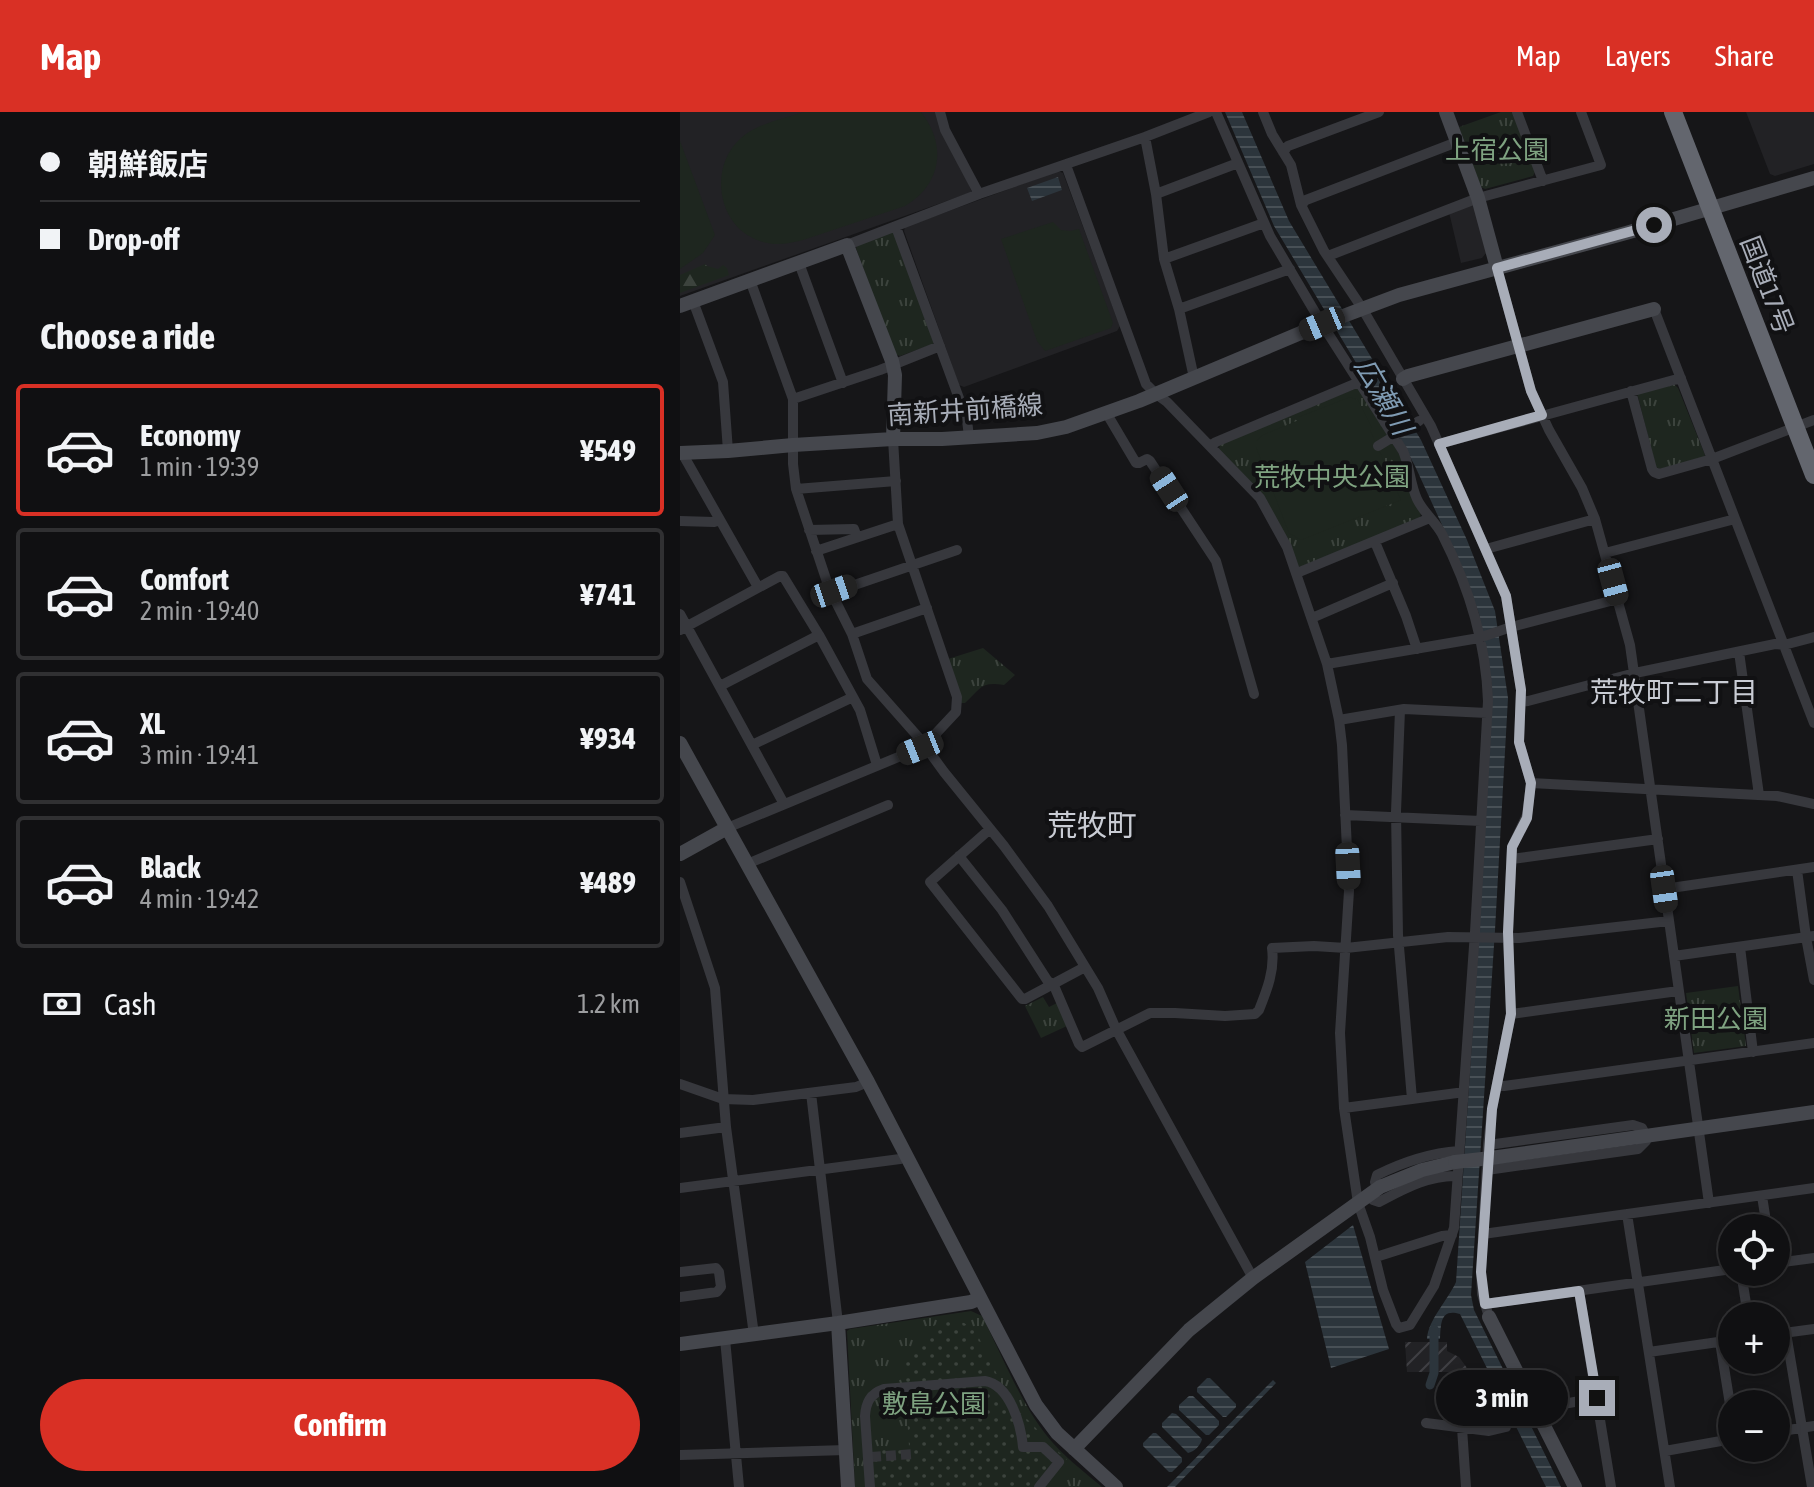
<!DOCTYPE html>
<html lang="en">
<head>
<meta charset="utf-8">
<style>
  body { margin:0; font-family:"Asap Condensed","Noto Sans JP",sans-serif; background:#19191b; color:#f1f3f6; height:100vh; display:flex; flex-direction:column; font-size:30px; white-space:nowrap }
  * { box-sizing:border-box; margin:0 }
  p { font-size:26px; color:#9c9d9f }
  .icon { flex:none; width:44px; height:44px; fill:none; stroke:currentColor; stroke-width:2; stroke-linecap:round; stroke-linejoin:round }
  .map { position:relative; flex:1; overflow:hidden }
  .sheet { display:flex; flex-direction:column; background:#101012; width:680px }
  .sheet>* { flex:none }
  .hud { display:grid; align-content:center; height:176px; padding:0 40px; background:#101012 }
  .tools { position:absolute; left:1038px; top:1102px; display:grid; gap:16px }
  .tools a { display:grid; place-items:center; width:72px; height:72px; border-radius:50%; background:#101012; box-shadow:0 4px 12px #0003,0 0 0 2px #303032; font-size:40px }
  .end { position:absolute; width:36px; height:36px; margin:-18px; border:10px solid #a8adb8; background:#111; box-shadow:0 0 0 4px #111 }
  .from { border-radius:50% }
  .bubble { position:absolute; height:56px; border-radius:28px; background:#101012; box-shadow:0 4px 12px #0003,0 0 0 2px #303032; font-size:26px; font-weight:700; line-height:56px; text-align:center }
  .car { position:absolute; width:24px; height:48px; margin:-24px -12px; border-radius:10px; box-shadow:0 0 6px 2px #0007; background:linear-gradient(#222 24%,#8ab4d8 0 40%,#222 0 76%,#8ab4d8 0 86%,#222 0) }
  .hud b { display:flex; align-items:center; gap:28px; height:76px; font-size:30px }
  .hud b+b { border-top:2px solid #303032 }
  .hud i { width:20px; height:20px; background:#f1f3f6 }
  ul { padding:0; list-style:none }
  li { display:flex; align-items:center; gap:24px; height:132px; margin:0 16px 12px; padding:0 24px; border:4px solid #303032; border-radius:8px }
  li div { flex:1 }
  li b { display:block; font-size:30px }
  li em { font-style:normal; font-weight:700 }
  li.active { border-color:#d93025 }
  li>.icon { width:72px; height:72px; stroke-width:1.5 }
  h2 { padding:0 40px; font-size:36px; line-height:96px }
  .pay { display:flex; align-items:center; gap:20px; height:88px; padding:0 40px; font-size:30px }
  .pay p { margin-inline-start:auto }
  .primary-button { display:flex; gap:16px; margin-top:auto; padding:16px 40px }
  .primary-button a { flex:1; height:92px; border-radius:48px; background:#d93025; color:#fff; font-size:32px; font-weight:700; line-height:92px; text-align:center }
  header { display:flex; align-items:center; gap:48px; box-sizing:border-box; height:112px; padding:0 40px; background:#d93025; color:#fff }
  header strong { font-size:38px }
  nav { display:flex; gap:44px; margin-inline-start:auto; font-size:28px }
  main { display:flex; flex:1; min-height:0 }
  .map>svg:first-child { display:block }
  .built { fill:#222225 }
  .industrial { fill:url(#industrial-furrows) }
  .grass { fill:url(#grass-tufts) }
  .forest { fill:url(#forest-firs) }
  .garden { fill:url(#garden-dots) }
  .pitch { fill:#1e261f }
  .water { fill:url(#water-rules) }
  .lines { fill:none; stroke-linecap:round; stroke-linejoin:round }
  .canal { stroke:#2c353c; stroke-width:9 }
  .street-tunnel { stroke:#333438; stroke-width:10; stroke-dasharray:10 5; stroke-linecap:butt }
  .street { stroke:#37383d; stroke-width:10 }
  .secondary { stroke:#45474d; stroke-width:14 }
  .highway { stroke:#63666e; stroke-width:18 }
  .secondary-bridge { stroke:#45474d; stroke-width:14 }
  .route { stroke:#a8adb8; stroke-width:10 }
  .labels { text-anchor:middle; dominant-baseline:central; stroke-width:8; stroke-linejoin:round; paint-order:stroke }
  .park-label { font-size:26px; fill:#7fa381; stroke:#111113 }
  .street-label { font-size:26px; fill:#a8adb8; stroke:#111113 }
  .water-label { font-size:28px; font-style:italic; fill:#7f9bb3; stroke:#111113 }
  .neighbourhood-label { font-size:28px; fill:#c9ccd4; stroke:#111113 }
  .quarter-label { font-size:30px; fill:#c9ccd4; stroke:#111113 }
</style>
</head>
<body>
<header>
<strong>Map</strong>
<nav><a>Map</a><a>Layers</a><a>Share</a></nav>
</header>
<main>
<section class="sheet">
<div class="hud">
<b><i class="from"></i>朝鮮飯店</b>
<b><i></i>Drop-off</b>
</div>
<h2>Choose a ride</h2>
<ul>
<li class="active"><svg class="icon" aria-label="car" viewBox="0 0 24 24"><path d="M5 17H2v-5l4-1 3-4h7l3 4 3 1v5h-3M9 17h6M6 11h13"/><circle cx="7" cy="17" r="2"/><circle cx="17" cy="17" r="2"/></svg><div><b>Economy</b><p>1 min · 19:39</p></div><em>¥549</em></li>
<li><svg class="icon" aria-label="car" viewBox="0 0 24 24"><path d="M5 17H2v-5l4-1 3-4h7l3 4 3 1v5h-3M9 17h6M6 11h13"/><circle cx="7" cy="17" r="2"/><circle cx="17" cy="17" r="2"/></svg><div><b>Comfort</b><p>2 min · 19:40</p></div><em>¥741</em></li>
<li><svg class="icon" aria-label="car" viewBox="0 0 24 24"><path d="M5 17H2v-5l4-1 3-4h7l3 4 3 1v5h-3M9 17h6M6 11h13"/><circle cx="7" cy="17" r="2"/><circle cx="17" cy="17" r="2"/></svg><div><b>XL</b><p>3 min · 19:41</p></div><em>¥934</em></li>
<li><svg class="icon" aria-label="car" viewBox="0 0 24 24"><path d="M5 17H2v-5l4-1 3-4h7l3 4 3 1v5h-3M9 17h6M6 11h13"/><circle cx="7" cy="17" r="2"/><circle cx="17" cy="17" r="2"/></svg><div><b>Black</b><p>4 min · 19:42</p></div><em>¥489</em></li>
</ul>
<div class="pay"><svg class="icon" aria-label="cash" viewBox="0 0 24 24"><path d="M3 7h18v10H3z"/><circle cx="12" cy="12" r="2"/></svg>Cash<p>1.2 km</p></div>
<div class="primary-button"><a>Confirm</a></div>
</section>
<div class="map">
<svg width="1134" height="1375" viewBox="0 0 1134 1375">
  <defs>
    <pattern id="industrial-furrows" width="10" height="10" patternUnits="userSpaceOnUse" patternTransform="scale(2)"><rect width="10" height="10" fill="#222225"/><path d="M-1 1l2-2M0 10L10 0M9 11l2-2" fill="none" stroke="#3f3f43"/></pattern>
    <pattern id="grass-tufts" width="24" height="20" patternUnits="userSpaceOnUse" patternTransform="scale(2)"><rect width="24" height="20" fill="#1e261f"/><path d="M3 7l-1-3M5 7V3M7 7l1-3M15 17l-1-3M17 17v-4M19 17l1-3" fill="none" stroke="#3c433d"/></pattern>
    <pattern id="forest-firs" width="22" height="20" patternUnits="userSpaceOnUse" patternTransform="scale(2)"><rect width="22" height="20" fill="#1e261f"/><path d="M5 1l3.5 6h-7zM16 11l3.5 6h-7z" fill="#3c433d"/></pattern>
    <pattern id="garden-dots" width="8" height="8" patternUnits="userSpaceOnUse" patternTransform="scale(2)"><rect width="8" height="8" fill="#1e261f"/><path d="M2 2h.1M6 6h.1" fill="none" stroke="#3c433d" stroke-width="1.8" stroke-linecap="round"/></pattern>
    <pattern id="water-rules" width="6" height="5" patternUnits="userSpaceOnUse" patternTransform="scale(2)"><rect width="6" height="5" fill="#2c353c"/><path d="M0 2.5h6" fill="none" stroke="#485056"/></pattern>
  </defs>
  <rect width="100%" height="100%" fill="#161618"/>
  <!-- built -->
  <path class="built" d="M 0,0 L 257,0 L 292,80 L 0,184 Z
    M 1066,0 L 1134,0 L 1134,52 L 1095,64 L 1090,62 Z
    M 378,59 L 383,61 L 440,214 L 437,219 L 284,275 L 279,273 L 224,119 L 225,115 Z
    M 792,93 L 796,95 L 807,140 L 802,146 L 781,151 L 769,100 Z"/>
  <!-- industrial -->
  <path class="industrial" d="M 725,1230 L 767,1230 L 767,1239 L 779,1245 L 795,1267 L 788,1270 L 788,1280 L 771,1278 L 774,1260 L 727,1260 Z"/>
  <!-- grass -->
  <path class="grass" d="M 821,0 L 833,0 L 855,60 L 853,64 L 805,77 L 801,75 L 779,15 Z
    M 213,120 L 215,122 L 254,228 L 253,232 L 220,244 L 215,242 L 176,136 L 178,132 Z
    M 993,271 L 998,276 L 1025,343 L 1024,346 L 980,357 L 976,355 L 957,281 Z
    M 677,276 L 680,278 L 722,347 L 741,400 L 740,406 L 620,455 L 618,454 L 612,437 L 539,337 L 540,332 Z
    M 303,536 L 335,563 L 324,573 C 301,569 301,576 285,591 L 281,591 L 268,547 Z
    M 1058,874 L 1066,934 L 1014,941 L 1006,881 Z
    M 363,885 L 369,895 L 377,891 L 387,914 L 361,926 L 345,894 Z
    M 291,1199 L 302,1204 C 322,1243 340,1290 367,1324 C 382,1343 403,1359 422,1375 L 175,1375 L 167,1219 L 170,1217 Z"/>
  <!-- forest -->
  <path class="forest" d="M 25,152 L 27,154 L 38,157 L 43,153 L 47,156 L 49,163 L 0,181 L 0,163 Z"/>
  <!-- garden -->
  <path class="garden" d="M 268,1208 L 284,1211 L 295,1218 L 331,1291 C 341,1304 361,1315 364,1331 L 369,1330 L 370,1331 L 367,1333 L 372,1338 L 374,1336 L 387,1347 L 361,1375 L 190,1375 L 188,1338 L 229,1334 L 223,1240 L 241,1238 C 242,1221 252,1212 268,1208 Z"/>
  <!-- pitch -->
  <path class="pitch" d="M 124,0 L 241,0 C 267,33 262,72 225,94 L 123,128 C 108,132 95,134 80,129 C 37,115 28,55 61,26 C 78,11 103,7 124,0 Z
    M 0,29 L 35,123 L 23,141 L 0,157 Z
    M 373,110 L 381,118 L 390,119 L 399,117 L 433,211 L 431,216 L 365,239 L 357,229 L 321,127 Z
    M 670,285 L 678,288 L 692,316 L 690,318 L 721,388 L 621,428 L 609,421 L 576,335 L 576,329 L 583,323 L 619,308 L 619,305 Z"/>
  <!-- water -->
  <path class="water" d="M 545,0 L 562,0 L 609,109 L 741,328 L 787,428 L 815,499 L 828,586 L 815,818 L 791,1183 L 794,1198 L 881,1375 L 866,1375 L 780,1202 C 760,1196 761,1212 760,1227 L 747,1227 C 748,1208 768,1188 776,1170 L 798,838 L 812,575 L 799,502 L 785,463 L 735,354 L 696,284 L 594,114 Z
    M 378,65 L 382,78 L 352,89 L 347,76 Z
    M 673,1113 L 709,1237 L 651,1256 L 625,1150 Z
    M 527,1266 L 530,1266 L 556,1292 L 556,1295 L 546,1305 L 543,1305 L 517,1280 L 517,1276 Z
    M 593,1268 L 596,1271 L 495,1375 L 487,1375 Z
    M 509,1284 L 513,1284 L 539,1309 L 539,1313 L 529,1323 L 526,1323 L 499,1298 L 499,1293 Z
    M 492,1301 L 496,1302 L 522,1327 C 521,1333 514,1340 508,1341 L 482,1315 L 482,1311 Z
    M 473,1321 L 476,1321 L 502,1346 L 502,1350 L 492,1360 L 489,1360 L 463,1334 L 463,1331 Z"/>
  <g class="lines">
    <!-- canal -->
    <path class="canal" d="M 750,1273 L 754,1261 L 754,1217"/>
    <!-- street-tunnel -->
    <path class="street-tunnel" d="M 191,1345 L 233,1342"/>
    <!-- street -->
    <path class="street" d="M 260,0 L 265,18 L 299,82
      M 583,0 L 592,22 L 611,53 L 621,93 L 644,139 L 682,196 L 751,314 L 826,484 L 841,578 L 839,630 L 851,671 L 847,703 L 832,735 L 828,826 L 831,902 L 812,997 L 808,1033 L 801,1160 L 802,1182 L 809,1205
      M 837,0 L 863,69
      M 465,25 L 476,82 L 484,147 L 499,197 L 514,266
      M 603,40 L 608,34 L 699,0
      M 386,53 L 466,272 L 476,282 L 487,290 L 580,386 L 607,435 L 647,552 L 659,608 L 662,633 L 669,779 L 660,921 L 664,996 L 678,1091 L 690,1125 L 703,1178 L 716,1212 L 719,1216 L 730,1213 L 754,1174 L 774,1116 L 795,820 L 808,589 C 806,531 788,473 762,422 C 755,409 743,400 737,387 C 730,372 730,355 723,339 L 642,212 L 590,124 L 536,0
      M 476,82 L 558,51
      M 621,93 L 626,88 L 777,30
      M 216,115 L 287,308 L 289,325
      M 167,133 L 299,82 L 465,25 L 529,0
      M 648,144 L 798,86 L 921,53 L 901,0
      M 484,147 L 584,111
      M 119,151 L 163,271
      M 817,156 L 851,279 L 869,318 L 902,376 L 915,407 L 950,533 L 1029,1091
      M 70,168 L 113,287 L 113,352 L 116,377 L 149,476 L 172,522 L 187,567 L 240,627 L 264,660 L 324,734 L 368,794 L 418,876 L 436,917 L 573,1166
      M 13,189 L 43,270 L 48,339
      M 499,197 L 610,157
      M 974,197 L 1134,611
      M 951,279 L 972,357 L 974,360 L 979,362 L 1032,347 L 1134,308
      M 113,287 L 200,258 L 260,234
      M 427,302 L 456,351 L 459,351 L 467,347 L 470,349 L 536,449 L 574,582
      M 759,332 L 1001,266
      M 530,334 L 536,330 L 679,270
      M 698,334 L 739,309
      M 1,339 L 78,475
      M 116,377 L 216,369
      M 0,409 L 34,410 L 40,408
      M 129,418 L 174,417 L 177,425
      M 695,430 L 726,504 L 737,537
      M 806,437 L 915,407
      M 136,439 L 218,412
      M 925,441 L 1055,407
      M 617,461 L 750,406
      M 151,481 L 277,438
      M 0,502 L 104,692
      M 632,506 L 713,471
      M 0,518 L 100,464 L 103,464 L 139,523 L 180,598 L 197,653
      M 172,522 L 247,496
      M 1059,540 L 1079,683
      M 647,552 L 799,526 L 831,515 L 938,487
      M 40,574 L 139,523
      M 841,590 L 848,589 L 955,561 L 1095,532 L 1104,533 L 1134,525
      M 720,598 L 716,700 L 718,823 L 732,987
      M 659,608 L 724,597 L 807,601
      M 72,633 L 173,585
      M 851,671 L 1097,684 L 1134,692
      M 665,703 L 801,709
      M 47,716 L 240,636 L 247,631 L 276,600 L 277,585 L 218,412 L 213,327
      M 310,717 L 250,770 L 342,887 L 345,887 L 405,855
      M 279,744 L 322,798 L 367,868 L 375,876 L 399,932 L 402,935 L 470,901 L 495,901 L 545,904 L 575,902 L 579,898 C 587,878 595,858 592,836 L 634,834 L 666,836 L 768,825 L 839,826 L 989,809
      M 832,747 L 978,727
      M 67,752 L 208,693
      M 1117,758 L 1126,825 L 1134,868
      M 0,770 L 35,876 L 46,1015 L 74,1223
      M 984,777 L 1134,755
      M 1060,835 L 1073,940
      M 994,844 L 1134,824
      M 831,902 L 998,879
      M 0,972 L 43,987 L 73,988 L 176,975 L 188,970
      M 817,973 L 824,974 L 1134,931
      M 131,981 L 158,1211
      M 664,996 L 777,981 L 783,981
      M 0,1021 L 46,1015
      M 807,1058 L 958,1037 L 966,1029 L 966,1024 L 962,1016 L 953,1013 L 808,1033
      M 0,1076 L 220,1047 L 228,1044
      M 697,1077 L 695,1070 L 697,1063 C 723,1050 751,1041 779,1039
      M 688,1083 L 693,1088 L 699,1090 C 724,1077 749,1063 777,1064
      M 1082,1084 L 1087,1116
      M 947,1102 L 990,1375
      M 803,1122 L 1134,1076
      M 696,1145 L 762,1124 L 772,1123
      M 1096,1151 L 1134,1146
      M 0,1160 L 36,1156 L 39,1160 L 41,1175 L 37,1180 L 0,1185
      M 1061,1160 L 1068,1204
      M 899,1179 L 931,1375
      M 805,1192 L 1052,1157
      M 1106,1221 L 1132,1375
      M 1096,1222 L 1134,1217
      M 45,1227 L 59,1375
      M 1040,1230 L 1052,1305
      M 969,1240 L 1052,1228
      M 855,1297 L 917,1286
      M 746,1311 L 809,1319 L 826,1315
      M 782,1316 L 786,1375
      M 1096,1320 L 1134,1314
      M 985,1339 L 1052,1327
      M 0,1343 L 166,1338
      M 190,1375 L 185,1304 C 186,1290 190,1282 204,1277 L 305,1269 C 330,1273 341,1313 343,1335 L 363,1335 L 379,1350 L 359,1375"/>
    <!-- secondary -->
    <path class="secondary" d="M 766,0 L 798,86 L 817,156
      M 0,194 L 167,133 L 212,249 L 215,263 L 213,327
      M 723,267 L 728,264 L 974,197
      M 0,341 L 48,339 L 113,333 L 213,327 L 262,327 L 357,321 L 386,315 L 459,289 L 642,212 L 719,183 L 946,121 L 1134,66
      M 0,631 L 188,970 L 356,1293 L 377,1321 L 436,1375
      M 0,742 L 47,716
      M 811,1046 L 1134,1000
      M 809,1205 L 895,1375
      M 158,1211 L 168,1375
      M 0,1232 L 158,1211 L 291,1190 L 300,1186
      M 394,1337 L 509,1218 L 573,1166 L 700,1075 L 742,1058 L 775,1050"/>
    <!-- highway -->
    <path class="highway" d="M 993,0 L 1134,363"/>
    <!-- secondary-bridge -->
    <path class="secondary-bridge" d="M 775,1050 L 811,1046"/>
  </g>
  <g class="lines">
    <!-- route -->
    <path class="route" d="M 917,1286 L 899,1179 L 805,1192 L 801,1160 L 812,997 L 831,902 L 828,820 L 832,735 L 847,706 L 851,671 L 839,630 L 841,578 L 826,484 L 759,332 L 862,303 L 851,279 L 817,156 L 974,113"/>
  </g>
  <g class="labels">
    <!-- park labels -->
    <g class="park-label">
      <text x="817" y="38">上宿公園</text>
      <text x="652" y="365">荒牧中央公園</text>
      <text x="1036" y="907">新田公園</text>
      <text x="254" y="1292">敷島公園</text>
    </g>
    <!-- street labels -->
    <g class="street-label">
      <text transform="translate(1087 173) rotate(69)">国道17号</text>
      <text transform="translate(285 298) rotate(-4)">南新井前橋線</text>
    </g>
    <!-- water labels -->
    <g class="water-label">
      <text transform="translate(704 284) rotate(60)">広瀬川</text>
    </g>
    <!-- neighbourhood labels -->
    <g class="neighbourhood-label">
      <text x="994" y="580">荒牧町二丁目</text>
    </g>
    <!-- quarter labels -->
    <g class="quarter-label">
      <text x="412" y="713">荒牧町</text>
    </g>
  </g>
</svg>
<div class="tools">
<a><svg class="icon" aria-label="locate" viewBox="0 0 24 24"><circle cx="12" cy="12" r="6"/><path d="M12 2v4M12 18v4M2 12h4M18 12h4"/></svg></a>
<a>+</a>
<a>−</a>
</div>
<i class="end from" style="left:974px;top:113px"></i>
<i class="end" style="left:917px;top:1286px"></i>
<div class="bubble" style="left:756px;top:1258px;width:132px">3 min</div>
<i class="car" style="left:642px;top:212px;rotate:247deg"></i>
<i class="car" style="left:489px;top:377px;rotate:327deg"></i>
<i class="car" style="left:933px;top:470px;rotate:165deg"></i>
<i class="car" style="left:154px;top:479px;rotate:71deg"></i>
<i class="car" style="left:240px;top:636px;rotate:248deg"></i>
<i class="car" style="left:668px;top:754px;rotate:177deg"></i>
<i class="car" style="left:984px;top:777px;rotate:172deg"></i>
</div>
</main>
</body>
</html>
